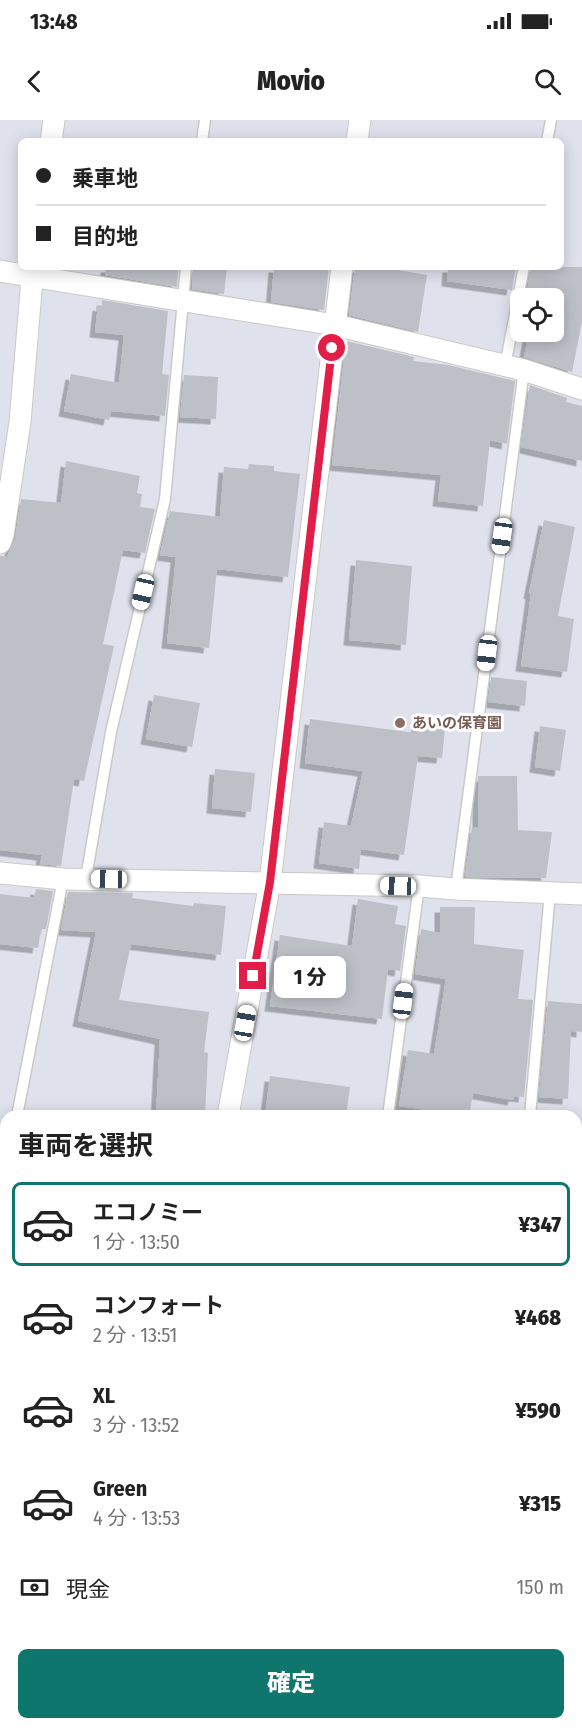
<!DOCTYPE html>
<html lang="ja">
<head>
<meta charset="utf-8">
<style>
  body { margin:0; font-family:"Fira Sans Condensed","Noto Sans JP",sans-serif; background:#f2f2f2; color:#222; height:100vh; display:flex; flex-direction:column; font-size:22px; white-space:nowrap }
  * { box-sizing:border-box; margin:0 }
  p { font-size:20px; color:#767676 }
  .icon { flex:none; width:33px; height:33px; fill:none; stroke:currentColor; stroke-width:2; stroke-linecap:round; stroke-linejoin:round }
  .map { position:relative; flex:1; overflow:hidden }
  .panel { position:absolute; left:0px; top:990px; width:582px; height:620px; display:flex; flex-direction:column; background:#fff; border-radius:18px 18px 0 0; box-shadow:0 3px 15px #0003 }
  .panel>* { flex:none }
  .top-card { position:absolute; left:18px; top:18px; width:546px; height:132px; border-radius:9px; box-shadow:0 3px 15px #0003; display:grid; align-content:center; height:132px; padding:0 18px; background:#fff }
  .buttons { position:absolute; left:510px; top:168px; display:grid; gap:12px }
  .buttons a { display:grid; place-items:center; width:54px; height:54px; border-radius:9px; background:#fff; box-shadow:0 3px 15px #0003; font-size:30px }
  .end { position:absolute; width:27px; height:27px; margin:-14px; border:8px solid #e11d48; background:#fff; box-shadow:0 0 0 3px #fff }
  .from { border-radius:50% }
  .bubble { position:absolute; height:42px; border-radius:9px; background:#fff; box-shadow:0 3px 15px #0003; font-size:20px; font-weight:800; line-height:42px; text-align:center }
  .car { position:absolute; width:18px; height:36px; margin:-18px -9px; border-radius:8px; box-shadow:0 0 4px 2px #0007; background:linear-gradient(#fff 24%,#345 0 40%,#fff 0 76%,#345 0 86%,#fff 0) }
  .top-card b { display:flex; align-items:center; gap:21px; height:57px; font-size:22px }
  .top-card b+b { border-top:2px solid #e0e0e0 }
  .top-card i { width:15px; height:15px; background:#222 }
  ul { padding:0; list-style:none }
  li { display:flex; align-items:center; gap:18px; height:84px; margin:0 12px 9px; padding:0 6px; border:3px solid transparent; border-radius:9px }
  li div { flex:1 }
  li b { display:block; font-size:22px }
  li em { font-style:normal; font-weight:800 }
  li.current { border-color:#0f766e }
  li>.icon { width:54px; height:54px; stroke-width:1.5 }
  h2 { padding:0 18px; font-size:27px; line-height:72px }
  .pay { display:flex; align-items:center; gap:15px; height:66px; padding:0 18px; font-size:22px }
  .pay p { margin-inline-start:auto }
  .button { display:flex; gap:12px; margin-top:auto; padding:12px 18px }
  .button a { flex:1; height:69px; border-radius:9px; background:#0f766e; color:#fff; font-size:24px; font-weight:800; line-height:69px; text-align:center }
  .status { display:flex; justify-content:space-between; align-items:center; height:42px; padding:0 30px; background:#fff; direction:ltr }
  .status svg { height:16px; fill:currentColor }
  header { display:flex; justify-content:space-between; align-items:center; height:78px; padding:0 18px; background:#fff; font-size:27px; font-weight:800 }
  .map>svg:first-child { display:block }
  .building { fill:#bdc0c7; filter:url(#shadow) }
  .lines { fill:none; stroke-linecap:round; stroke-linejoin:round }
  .lane-casing { stroke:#ccc9c4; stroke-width:13 }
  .street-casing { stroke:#ccc9c4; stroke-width:23 }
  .primary-casing { stroke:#4d79f8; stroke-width:35 }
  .lane { stroke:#fff; stroke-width:10 }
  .street { stroke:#fff; stroke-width:21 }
  .primary { stroke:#a2afff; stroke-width:33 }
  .route { stroke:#e11d48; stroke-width:8 }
  .education-dot { fill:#8d6e63; stroke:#fff; stroke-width:2 }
  .labels { text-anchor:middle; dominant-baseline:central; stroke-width:6; stroke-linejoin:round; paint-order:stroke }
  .education-label { font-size:15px; font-weight:bold; fill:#785e54; stroke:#fff; text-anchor:start }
</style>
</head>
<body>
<div class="status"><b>13:48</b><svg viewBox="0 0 49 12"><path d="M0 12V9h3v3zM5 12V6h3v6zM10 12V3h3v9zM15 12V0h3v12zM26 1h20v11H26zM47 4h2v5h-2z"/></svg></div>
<header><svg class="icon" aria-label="back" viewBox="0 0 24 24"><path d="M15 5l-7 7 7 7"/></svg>Movio<svg class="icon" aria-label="search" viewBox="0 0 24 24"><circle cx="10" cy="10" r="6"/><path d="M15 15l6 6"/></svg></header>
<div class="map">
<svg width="582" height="1609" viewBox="0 0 582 1609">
  <defs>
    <filter id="shadow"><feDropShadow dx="-5.5" dy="5.5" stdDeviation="0" flood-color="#0004"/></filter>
  </defs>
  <rect width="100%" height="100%" fill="#dfe2ed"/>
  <!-- building -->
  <path class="building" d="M 106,147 L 178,147 L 177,167 L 105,155 Z
    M 193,147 L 227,147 L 224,174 L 192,169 Z
    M 274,147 L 329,147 L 324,190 L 271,182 Z
    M 355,147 L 380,147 L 427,155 L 418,212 L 349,195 Z
    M 448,147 L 516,147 L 512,170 L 447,161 Z
    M 531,147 L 582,147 L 582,202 L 572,252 L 524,237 L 529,212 L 554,212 L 554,178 L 536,178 L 537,173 L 527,172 Z
    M 102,180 L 168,191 L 162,254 L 169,255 L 165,296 L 111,291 L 109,300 L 64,291 L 71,254 L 119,263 L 124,215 L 95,212 L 98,185 L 102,186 Z
    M 346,221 L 414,237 L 413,241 L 448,245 L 515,261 L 507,324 L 490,320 L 483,386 L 438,381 L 441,355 L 332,345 Z
    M 184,255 L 218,257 L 216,299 L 180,297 Z
    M 530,265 L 567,278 L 566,282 L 582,286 L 582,341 L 521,327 Z
    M 66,341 L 140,356 L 137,373 L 142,374 L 140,387 L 155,389 L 145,433 L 123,430 L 103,524 L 114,526 L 84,661 L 74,659 L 61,746 L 40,744 L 42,735 L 0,730 L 0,436 L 7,437 L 15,419 L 21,379 L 61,383 Z
    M 249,344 L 274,346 L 274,351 L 300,354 L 288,457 L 217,449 L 209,528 L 167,523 L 176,437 L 160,435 L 170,391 L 220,397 L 224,347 L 248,349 Z
    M 544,400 L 575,407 L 558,496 L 574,499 L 567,552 L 521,546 L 531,474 L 529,473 Z
    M 356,440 L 412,446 L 406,525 L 349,520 Z
    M 491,557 L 527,561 L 525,586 L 488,582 Z
    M 154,575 L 200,583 L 192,627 L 146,619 Z
    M 418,596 L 446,599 L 442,638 L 418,636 L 404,735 L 361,729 L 359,749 L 319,743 L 324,702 L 351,706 L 363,651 L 305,643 L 310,599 L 416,613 Z
    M 540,606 L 566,610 L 560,651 L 535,647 Z
    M 215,649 L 255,653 L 251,692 L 212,688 Z
    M 478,656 L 517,656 L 518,710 L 552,712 L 546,758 L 465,757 L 472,707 L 478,708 Z
    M 36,769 L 53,771 L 46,809 L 41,809 L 38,828 L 0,824 L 0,774 L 34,778 Z
    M 68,772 L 133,773 L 132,778 L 193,786 L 194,783 L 226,786 L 221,835 L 131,824 L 119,880 L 209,892 L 204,932 L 208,933 L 205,996 L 156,996 L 160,919 L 78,901 L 96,812 L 61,810 Z
    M 358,779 L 398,786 L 395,804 L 406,806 L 400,851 L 388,849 L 382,899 L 270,886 L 280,815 L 352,826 Z
    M 440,787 L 475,787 L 474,824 L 524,830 L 518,879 L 533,880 L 524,977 L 514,976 L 513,980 L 473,973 L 469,996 L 399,986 L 408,930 L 434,934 L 446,859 L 415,854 L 421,809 L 440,813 Z
    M 548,881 L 582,884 L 582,912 L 571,911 L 568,979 L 539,977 Z
    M 270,956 L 350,967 L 346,996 L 265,996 Z"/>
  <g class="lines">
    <defs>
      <path id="lane" d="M 202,21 L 205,0
        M 547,21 L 551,0
        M 505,246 L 524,147
        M 86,758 L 111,612 L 165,379 L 186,147
        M 456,769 L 524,250
        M 17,996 L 63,759
        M 388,996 L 419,766
        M 530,996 L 550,772
        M 0,1082 L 6,1051"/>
      <path id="street" d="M 51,21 L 54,0
        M 357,21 L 360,0
        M 0,151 L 335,205 L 524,250 L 582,269
        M 0,423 L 3,415 L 20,302 L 33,147
        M 0,753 L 63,759 L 419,766 L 456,769 L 582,774
        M 228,996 L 270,762 L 342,147
        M 188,1609 L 188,1604
        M 535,1609 L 575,1604"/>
      <path id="primary" d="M 0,1111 L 6,1112
        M 576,1195 L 582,1195"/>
    </defs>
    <!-- lane casing -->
    <use href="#lane" class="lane-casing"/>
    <!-- street casing -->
    <use href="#street" class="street-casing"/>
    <!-- primary casing -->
    <use href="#primary" class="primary-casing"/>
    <!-- lane -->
    <use href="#lane" class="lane"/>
    <!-- street -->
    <use href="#street" class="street"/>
    <!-- primary -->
    <use href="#primary" class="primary"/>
  </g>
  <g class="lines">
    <!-- route -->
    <path class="route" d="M 253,856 L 270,762 L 332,228"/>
  </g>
  <!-- markers -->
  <circle class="education-dot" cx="400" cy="603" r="6"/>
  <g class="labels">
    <!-- education labels -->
    <g class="education-label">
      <text x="412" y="603">あいの保育園</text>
    </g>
  </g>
</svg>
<div class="buttons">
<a><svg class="icon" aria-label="locate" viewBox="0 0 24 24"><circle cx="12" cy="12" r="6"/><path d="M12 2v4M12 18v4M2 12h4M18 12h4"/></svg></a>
</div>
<i class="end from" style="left:332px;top:228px"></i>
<i class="end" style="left:253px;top:856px"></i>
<div class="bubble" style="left:274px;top:836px;width:72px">1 分</div>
<i class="car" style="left:502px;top:416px;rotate:188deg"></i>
<i class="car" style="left:143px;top:472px;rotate:193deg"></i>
<i class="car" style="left:487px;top:533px;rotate:187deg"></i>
<i class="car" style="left:109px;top:759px;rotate:271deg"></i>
<i class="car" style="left:398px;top:766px;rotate:272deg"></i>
<i class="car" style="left:403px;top:881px;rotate:7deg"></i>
<i class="car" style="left:245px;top:903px;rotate:10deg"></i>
<div class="top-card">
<b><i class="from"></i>乗車地</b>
<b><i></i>目的地</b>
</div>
<section class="panel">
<h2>車両を選択</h2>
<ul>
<li class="current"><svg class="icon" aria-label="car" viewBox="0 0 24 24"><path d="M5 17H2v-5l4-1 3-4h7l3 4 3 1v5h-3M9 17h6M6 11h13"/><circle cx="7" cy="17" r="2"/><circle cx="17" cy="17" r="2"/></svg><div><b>エコノミー</b><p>1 分 · 13:50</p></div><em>¥347</em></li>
<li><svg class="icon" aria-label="car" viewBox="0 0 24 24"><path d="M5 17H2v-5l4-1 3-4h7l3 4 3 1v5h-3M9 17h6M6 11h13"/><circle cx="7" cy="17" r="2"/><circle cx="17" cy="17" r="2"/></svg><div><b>コンフォート</b><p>2 分 · 13:51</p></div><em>¥468</em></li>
<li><svg class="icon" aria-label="car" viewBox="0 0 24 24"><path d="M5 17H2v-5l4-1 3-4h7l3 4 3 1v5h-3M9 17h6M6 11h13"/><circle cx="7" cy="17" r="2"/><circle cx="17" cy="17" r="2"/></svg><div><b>XL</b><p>3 分 · 13:52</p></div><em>¥590</em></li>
<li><svg class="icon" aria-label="car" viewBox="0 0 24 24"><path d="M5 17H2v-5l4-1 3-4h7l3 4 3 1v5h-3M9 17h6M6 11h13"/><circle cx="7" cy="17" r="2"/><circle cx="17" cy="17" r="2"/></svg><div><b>Green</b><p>4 分 · 13:53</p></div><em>¥315</em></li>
</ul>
<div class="pay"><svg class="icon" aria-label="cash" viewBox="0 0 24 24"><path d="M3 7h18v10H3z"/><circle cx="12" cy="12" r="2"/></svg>現金<p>150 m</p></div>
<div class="button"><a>確定</a></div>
</section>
</div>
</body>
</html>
